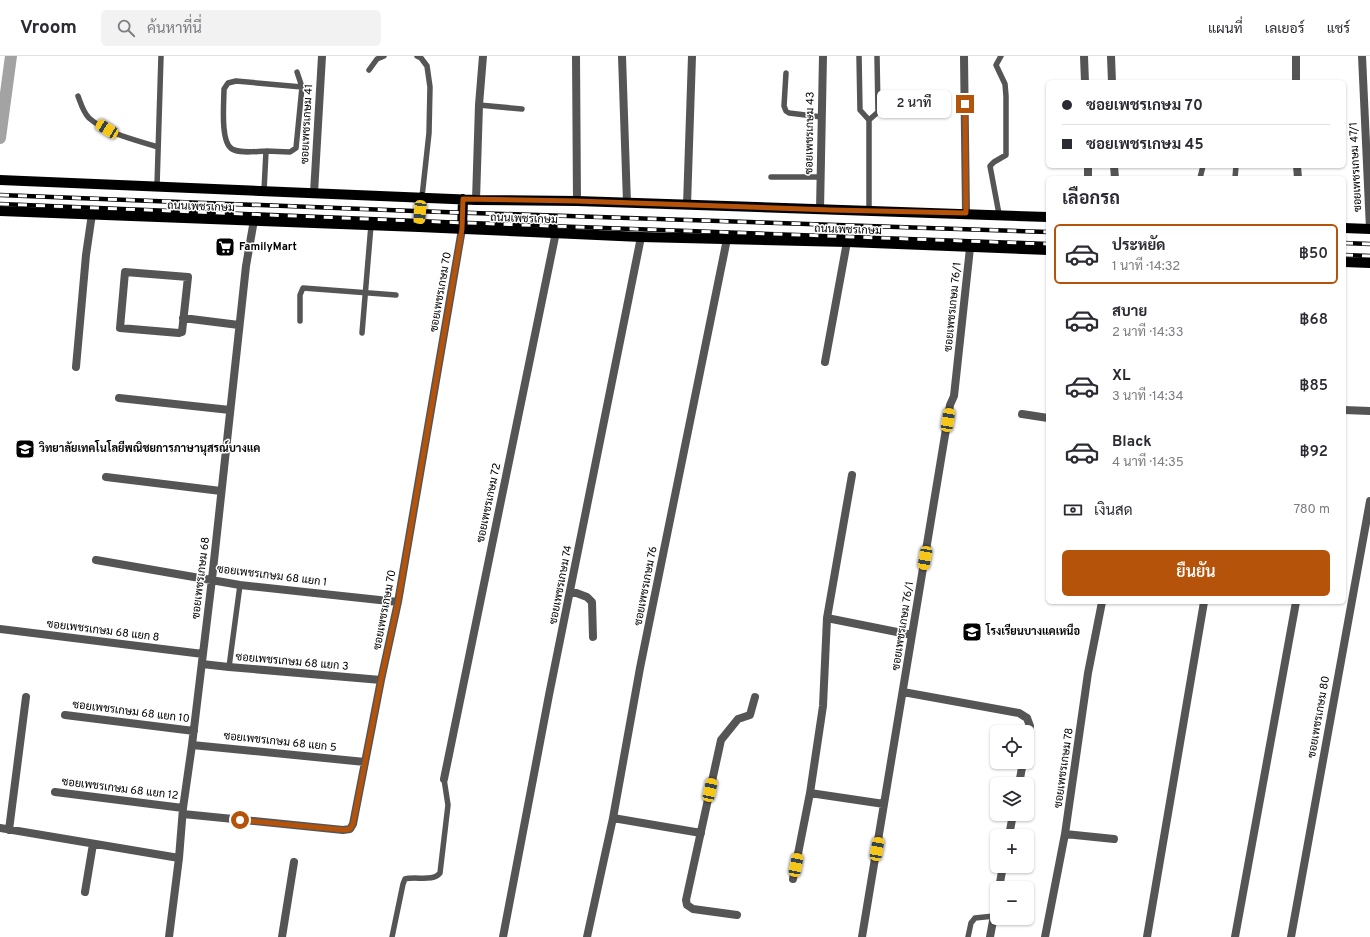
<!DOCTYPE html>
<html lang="th">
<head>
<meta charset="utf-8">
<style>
  body { margin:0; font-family:Overpass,Sarabun,sans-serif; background:#f2f2f3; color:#2b2b33; height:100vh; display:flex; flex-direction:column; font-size:15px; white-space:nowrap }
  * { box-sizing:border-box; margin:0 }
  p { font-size:13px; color:#7c7c81 }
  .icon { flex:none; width:22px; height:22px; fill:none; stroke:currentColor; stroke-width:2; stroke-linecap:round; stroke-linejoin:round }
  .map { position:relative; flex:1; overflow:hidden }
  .drawer { position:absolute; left:1046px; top:120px; width:300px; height:428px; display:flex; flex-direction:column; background:#fff; border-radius:6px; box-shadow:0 1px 3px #0004 }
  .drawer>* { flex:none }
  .guide { position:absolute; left:1046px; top:24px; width:300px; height:88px; border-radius:6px; box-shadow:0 1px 3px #0004; display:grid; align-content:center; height:88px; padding:0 16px; background:#fff }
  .buttons { position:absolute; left:990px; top:669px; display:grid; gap:8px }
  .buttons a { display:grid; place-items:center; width:44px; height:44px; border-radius:6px; background:#fff; box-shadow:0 1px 3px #0004; font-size:20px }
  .end { position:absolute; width:18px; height:18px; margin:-9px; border:5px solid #b45309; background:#fff; box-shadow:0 0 0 2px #fff }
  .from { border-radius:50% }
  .bubble { position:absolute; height:28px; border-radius:6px; background:#fff; box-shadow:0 1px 3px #0004; font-size:13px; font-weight:600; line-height:28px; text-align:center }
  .car { position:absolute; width:12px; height:24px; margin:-12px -6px; border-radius:5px; box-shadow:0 0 3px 1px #0007; background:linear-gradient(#f5c518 24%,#345 0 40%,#f5c518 0 76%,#345 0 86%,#f5c518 0) }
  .guide b { display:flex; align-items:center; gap:14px; height:38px; font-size:15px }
  .guide b+b { border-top:1px solid #e1e1e2 }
  .guide i { width:10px; height:10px; background:#2b2b33 }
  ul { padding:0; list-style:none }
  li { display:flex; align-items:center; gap:12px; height:60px; margin:0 8px 6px; padding:0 8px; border:2px solid transparent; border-radius:6px }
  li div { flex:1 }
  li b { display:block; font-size:15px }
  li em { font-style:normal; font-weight:600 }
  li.on { border-color:#b45309 }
  li>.icon { width:36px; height:36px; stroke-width:1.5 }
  h2 { padding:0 16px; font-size:18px; line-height:48px }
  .pay { display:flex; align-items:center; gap:10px; height:44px; padding:0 16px; font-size:15px }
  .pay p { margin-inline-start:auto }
  .action { display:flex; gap:8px; margin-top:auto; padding:8px 16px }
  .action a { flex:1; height:46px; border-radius:6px; background:#b45309; color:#fff; font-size:16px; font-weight:600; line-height:46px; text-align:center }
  header { display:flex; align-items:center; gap:24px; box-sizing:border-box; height:56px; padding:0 20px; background:#fff; border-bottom:1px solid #e1e1e2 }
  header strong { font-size:19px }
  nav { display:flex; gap:22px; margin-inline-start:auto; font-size:14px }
  .search { width:280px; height:36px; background:#f2f2f3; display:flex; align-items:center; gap:10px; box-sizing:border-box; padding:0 14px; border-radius:6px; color:#7c7c81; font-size:15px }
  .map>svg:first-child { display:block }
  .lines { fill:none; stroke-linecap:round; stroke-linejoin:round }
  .canal { stroke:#a3a3a3; stroke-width:12 }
  .lane { stroke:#555; stroke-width:5.5 }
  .street { stroke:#555; stroke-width:8 }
  .primary { stroke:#000; stroke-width:10 }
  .rail-casing { stroke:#000; stroke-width:4.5 }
  .rail { stroke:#fff; stroke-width:3; stroke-dasharray:9; stroke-linecap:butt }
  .route { stroke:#b45309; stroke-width:5 }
  .labels { text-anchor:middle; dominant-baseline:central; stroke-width:3; stroke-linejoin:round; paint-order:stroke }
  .street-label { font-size:11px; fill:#000; stroke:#fff }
  .poi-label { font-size:11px; font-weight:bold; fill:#000; stroke:#fff; text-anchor:start }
</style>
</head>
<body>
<header>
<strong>Vroom</strong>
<div class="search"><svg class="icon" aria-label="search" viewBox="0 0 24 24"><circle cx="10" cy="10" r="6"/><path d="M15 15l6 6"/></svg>ค้นหาที่นี่</div>
<nav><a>แผนที่</a><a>เลเยอร์</a><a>แชร์</a></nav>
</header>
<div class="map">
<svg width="1370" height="881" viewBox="0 0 1370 881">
  <rect width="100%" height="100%" fill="#fff"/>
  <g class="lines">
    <!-- canal -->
    <path class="canal" d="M 0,82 L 11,0"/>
    <!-- lane -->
    <path class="lane" d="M 417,0 L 421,2 L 427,10 L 430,31 L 429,77 L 422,141
      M 859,0 L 860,54 L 869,64 L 878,56 L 877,0
      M 369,14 L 377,3 L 384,0
      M 786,17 L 784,50 L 786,55 L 789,57 L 822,61
      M 78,40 C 81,48 83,56 89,62 C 107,78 136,84 158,91
      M 479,49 L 522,53
      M 266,95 C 257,95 241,98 232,93 C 220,86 224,46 224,33 L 228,27 L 236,25 L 302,31
      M 771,121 L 821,121
      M 1200,122 L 1203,110
      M 1235,122 L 1236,110
      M 157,130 L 161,0
      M 264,135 L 266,95 L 290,96 L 296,92 L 302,31 L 297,16
      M 869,155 L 869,64
      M 999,158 L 990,110 L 994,106 L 1006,99 L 1006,40 L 1005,28 L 996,9 L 1001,0
      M 300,265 L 300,239 L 303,232 L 396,239
      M 362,277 L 371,169
      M 229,611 L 240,529
      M 392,881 L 403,828 L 405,823 C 416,820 433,826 440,817 L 448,749 L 444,723
      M 968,881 L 971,867 L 975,862 L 994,860"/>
    <!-- street -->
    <path class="street" d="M 576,0 L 577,145
      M 622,0 L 627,147
      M 964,0 L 966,157
      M 1084,0 L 1085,26
      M 1111,0 L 1112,26
      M 1296,0 L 1296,26
      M 1362,0 L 1370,173
      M 1088,110 L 1088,122
      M 1114,110 L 1115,122
      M 1297,110 L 1298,122
      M 314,137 L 322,0
      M 476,144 L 479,49 L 483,0
      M 687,149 L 692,0
      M 820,154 L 823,0
      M 125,216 L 188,221 L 182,276 L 179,277 L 120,272 Z
      M 183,262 L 239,269
      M 825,306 L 847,186
      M 76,311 L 86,199 L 92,158
      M 119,342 L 230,354
      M 1344,354 L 1370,355
      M 1022,358 L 1048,362
      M 106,421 L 221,435
      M 96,504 L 240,529 L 398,546
      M 571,535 L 587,541 L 592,546 L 593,581
      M 827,562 L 912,579
      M 0,573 L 203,598
      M 202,608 L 229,611 L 381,624
      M 903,636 L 1019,657 L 1027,662 L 1030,670 L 1027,683
      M 65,659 L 194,675
      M 192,689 L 365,706
      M 444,723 L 556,176
      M 1019,728 L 1023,706
      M 55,736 L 183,752
      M 810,737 L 884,748
      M 183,758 L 343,774 L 350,773 L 353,768 L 381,624 L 398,546 L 462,173
      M 613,762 L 701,777
      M 0,772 L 179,802
      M 9,774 L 26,641
      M 1065,778 L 1114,783
      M 1009,780 L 1013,758
      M 793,823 L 810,737 L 823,650 L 827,562 L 852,419
      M 999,832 L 1003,810
      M 85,836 L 93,788
      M 737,859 L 693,853 L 687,849 L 686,844 L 721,684 L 738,663 L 750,659 L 755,641
      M 169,881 L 179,802 L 183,752 L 192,689 L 212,523 L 246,210 L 254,164
      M 282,881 L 294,806
      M 503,881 L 549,639 L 641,181
      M 587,881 L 613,762 L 640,612 L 727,183
      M 862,881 L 950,349 L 954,340 L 970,192
      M 990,881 L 997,843
      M 1045,881 L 1065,778 L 1088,617 L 1102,546
      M 1147,881 L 1204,546
      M 1235,881 L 1296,546
      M 1291,881 L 1370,445"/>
    <!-- primary -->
    <path class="primary" d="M 0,124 L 476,144 L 577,145 L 1048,161
      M 0,155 L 419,171 L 641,181 L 847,186 L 1048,194
      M 419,171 L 422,141
      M 1344,172 L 1370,173
      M 462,173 L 463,143
      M 1344,206 L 1370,207"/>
    <defs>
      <path id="rail" d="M 0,139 L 414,155 L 1048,176
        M 0,148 L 441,166 L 1048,188
        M 1344,187 L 1370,188
        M 1344,199 L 1370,200"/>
    </defs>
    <!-- rail casing -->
    <use href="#rail" class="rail-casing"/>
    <!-- rail -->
    <use href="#rail" class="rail"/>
  </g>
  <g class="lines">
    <!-- route -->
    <path class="route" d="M 240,764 L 344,774 L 350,773 L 353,768 L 381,624 L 398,546 L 462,173 L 463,143 L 577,145 L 832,154 L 966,157 L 965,48"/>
  </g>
  <!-- icons -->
  <defs>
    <symbol id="supermarket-square" viewBox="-11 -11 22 22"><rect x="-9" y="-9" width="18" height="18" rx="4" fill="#000" stroke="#fff"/><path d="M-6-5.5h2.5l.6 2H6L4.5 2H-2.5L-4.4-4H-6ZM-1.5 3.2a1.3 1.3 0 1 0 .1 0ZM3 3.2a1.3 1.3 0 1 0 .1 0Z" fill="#fff"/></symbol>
    <symbol id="university-square" viewBox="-11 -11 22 22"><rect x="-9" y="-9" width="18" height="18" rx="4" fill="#000" stroke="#fff"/><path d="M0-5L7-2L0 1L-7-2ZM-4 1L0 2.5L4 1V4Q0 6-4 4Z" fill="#fff"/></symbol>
    <symbol id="school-square" viewBox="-11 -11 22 22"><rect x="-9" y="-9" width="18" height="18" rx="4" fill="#000" stroke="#fff"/><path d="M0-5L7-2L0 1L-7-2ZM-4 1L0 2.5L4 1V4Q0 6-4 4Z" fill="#fff"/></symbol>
  </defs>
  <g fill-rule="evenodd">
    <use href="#supermarket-square" x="214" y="180" width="22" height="22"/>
    <use href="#university-square" x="14" y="382" width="22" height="22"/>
    <use href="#school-square" x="961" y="565" width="22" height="22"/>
  </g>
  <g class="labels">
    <!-- street labels -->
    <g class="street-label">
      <text transform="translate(307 68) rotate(-87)">ซอยเพชรเกษม 41</text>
      <text transform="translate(810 77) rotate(-89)">ซอยเพชรเกษม 43</text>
      <text transform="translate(1356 111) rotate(-93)">ซอยเพชรเกษม 47/1</text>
      <text transform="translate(201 151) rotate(2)">ถนนเพชรเกษม</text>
      <text transform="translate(524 163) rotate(2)">ถนนเพชรเกษม</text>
      <text transform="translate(848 174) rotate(2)">ถนนเพชรเกษม</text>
      <text transform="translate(441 236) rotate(-80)">ซอยเพชรเกษม 70</text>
      <text transform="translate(953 251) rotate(-84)">ซอยเพชรเกษม 76/1</text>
      <text transform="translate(489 447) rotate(-78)">ซอยเพชรเกษม 72</text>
      <text transform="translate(272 520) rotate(7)">ซอยเพชรเกษม 68 แยก 1</text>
      <text transform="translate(201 522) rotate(-83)">ซอยเพชรเกษม 68</text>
      <text transform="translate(561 529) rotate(-79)">ซอยเพชรเกษม 74</text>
      <text transform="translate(646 530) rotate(-79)">ซอยเพชรเกษม 76</text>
      <text transform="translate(385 554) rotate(-79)">ซอยเพชรเกษม 70</text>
      <text transform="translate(903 570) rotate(-81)">ซอยเพชรเกษม 76/1</text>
      <text transform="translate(103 575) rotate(7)">ซอยเพชรเกษม 68 แยก 8</text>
      <text transform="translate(292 606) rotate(5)">ซอยเพชรเกษม 68 แยก 3</text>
      <text transform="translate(131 656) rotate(7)">ซอยเพชรเกษม 68 แยก 10</text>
      <text transform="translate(1319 661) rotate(-80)">ซอยเพชรเกษม 80</text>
      <text transform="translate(280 686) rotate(6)">ซอยเพชรเกษม 68 แยก 5</text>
      <text transform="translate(1064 712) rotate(-82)">ซอยเพชรเกษม 78</text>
      <text transform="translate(120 733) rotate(7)">ซอยเพชรเกษม 68 แยก 12</text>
    </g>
    <!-- poi labels -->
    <g class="poi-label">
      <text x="239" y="191">FamilyMart</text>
      <text x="39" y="393">วิทยาลัยเทคโนโลยีพณิชยการภาษานุสรณ์บางแค</text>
      <text x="986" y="576">โรงเรียนบางแคเหนือ</text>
    </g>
  </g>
</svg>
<div class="buttons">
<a><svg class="icon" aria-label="locate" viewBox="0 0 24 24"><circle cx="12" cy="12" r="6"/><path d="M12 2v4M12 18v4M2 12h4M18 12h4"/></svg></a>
<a><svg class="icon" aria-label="layers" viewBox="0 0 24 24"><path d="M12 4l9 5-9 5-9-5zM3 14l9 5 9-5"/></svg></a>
<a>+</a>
<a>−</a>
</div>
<i class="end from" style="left:240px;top:764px"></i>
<i class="end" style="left:965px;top:48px"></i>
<div class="bubble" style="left:877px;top:34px;width:74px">2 นาที</div>
<i class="car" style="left:107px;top:73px;rotate:302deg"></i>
<i class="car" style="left:420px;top:156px;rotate:185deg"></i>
<i class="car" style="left:948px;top:364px;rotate:9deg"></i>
<i class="car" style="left:925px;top:502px;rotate:190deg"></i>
<i class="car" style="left:710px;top:734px;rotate:12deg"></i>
<i class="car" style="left:877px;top:793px;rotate:10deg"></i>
<i class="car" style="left:796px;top:809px;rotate:11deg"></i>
<div class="guide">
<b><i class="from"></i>ซอยเพชรเกษม 70</b>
<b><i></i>ซอยเพชรเกษม 45</b>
</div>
<section class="drawer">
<h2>เลือกรถ</h2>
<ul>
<li class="on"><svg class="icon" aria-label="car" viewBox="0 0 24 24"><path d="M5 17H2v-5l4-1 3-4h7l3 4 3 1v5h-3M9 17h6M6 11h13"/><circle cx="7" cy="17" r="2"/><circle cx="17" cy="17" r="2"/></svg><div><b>ประหยัด</b><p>1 นาที · 14:32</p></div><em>฿50</em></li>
<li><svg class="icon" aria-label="car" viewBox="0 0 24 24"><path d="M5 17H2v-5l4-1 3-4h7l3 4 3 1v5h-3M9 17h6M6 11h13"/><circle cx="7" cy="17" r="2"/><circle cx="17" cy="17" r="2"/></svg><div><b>สบาย</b><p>2 นาที · 14:33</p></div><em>฿68</em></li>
<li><svg class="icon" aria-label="car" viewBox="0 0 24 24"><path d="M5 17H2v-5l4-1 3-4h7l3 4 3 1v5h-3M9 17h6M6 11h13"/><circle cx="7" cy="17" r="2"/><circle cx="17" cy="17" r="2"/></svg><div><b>XL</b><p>3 นาที · 14:34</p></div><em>฿85</em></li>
<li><svg class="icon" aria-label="car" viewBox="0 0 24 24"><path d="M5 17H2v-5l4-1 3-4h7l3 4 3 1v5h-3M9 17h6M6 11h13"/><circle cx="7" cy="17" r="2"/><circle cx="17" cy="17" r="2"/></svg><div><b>Black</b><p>4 นาที · 14:35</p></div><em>฿92</em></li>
</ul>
<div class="pay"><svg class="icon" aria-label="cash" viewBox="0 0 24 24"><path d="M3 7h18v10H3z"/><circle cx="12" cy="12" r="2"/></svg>เงินสด<p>780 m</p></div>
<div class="action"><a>ยืนยัน</a></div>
</section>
</div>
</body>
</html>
